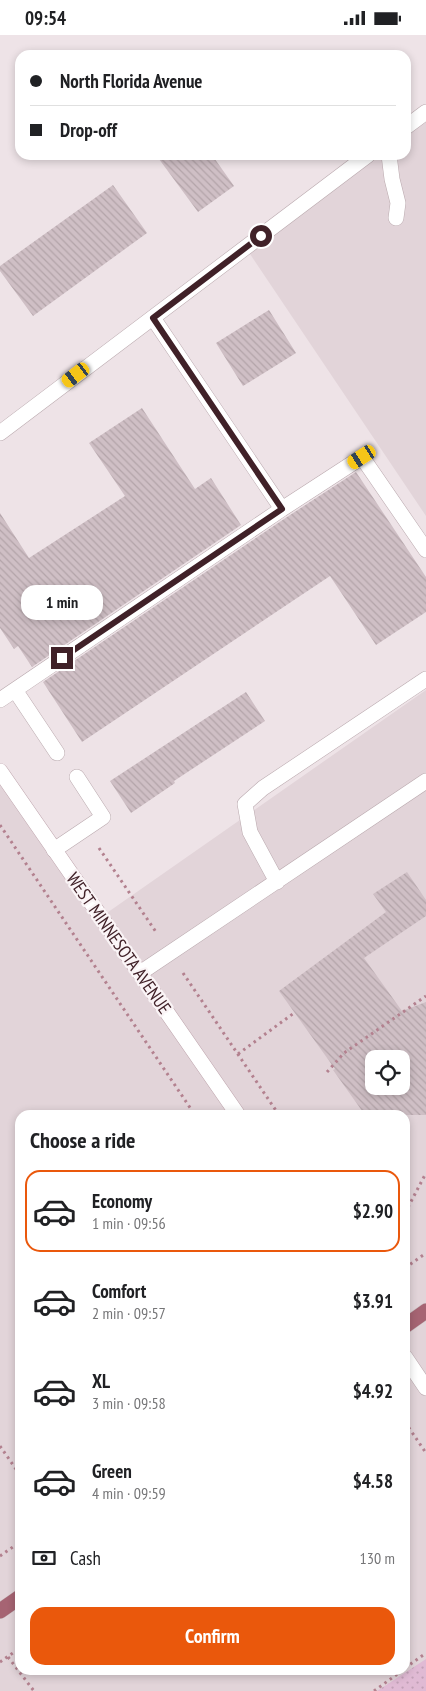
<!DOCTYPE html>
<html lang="en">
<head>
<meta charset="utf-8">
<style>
  body { margin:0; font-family:"PT Sans Narrow",sans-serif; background:#f6f6f6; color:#202124; height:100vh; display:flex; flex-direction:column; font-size:19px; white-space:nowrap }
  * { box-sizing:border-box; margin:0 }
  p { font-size:16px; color:#757577 }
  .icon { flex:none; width:28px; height:28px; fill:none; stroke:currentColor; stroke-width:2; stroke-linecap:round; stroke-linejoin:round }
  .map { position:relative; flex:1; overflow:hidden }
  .details { position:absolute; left:15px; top:1075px; width:395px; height:565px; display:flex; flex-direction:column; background:#fff; border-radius:15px; box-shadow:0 2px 8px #0003 }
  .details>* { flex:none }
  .guide { position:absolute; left:15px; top:15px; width:396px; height:110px; border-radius:15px; box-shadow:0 2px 8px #0003; display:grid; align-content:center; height:110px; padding:0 15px; background:#fff }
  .controls { position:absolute; left:365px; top:1015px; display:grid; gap:10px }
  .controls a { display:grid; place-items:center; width:45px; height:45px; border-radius:10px; background:#fff; box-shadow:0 2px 8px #0003; font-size:25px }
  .end { position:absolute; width:22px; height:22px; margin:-11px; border:6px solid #402128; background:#fff; box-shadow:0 0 0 2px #fff }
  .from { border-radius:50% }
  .bubble { position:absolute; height:35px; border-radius:15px; background:#fff; box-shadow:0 2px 8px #0003; font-size:16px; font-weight:800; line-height:35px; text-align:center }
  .car { position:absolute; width:15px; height:30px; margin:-15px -8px; border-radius:6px; box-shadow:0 0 4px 1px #0007; background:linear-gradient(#f5c518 24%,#345 0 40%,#f5c518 0 76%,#345 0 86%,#f5c518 0) }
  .guide b { display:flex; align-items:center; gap:18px; height:48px; font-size:19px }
  .guide b+b { border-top:1px solid #e0e0e0 }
  .guide i { width:12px; height:12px; background:#202124 }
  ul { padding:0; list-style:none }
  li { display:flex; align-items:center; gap:15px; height:82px; margin:0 10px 8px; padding:0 5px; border:2px solid transparent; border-radius:15px }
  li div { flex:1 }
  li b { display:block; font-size:19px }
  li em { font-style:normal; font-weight:800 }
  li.active { border-color:#ea580c }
  li>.icon { width:45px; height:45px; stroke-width:1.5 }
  h2 { padding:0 15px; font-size:22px; line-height:60px }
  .pay { display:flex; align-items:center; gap:12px; height:55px; padding:0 15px; font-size:19px }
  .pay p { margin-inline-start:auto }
  .primary-button { display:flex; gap:10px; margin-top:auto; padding:10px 15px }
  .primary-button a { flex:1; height:58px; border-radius:15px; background:#ea580c; color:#fff; font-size:20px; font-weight:800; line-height:58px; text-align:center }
  .status { display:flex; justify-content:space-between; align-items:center; height:35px; padding:0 25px; background:#fff; direction:ltr }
  .status svg { height:14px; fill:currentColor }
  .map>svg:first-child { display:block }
  .built { fill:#e2d4d9; fill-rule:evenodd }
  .grass { fill:url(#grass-dots) }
  .building { fill:url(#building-back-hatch); fill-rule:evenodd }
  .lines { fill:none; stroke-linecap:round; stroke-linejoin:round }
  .lane-casing { stroke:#baa9ae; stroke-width:16 }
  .street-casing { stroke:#baa9ae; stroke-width:16 }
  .secondary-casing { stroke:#bda3ab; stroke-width:16 }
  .primary-casing { stroke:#cac1c3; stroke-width:16 }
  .path { stroke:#b3818f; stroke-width:3; stroke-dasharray:2.5 4; stroke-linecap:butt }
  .lane { stroke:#fff; stroke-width:15 }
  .street { stroke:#fff; stroke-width:15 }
  .secondary { stroke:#fff; stroke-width:15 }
  .primary { stroke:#a66473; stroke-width:15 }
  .route { stroke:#402128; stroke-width:6 }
  .labels { text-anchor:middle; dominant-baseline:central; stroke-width:4.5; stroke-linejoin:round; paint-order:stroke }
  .street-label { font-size:18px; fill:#402128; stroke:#faf4f6 }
</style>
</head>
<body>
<div class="status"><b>09:54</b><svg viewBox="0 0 49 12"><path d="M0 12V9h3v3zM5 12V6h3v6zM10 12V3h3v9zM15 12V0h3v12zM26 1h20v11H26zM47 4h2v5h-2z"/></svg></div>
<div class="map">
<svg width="426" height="1656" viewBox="0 0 426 1656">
  <defs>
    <pattern id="grass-dots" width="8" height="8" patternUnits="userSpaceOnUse" patternTransform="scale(1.25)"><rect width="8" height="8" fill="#e0bad4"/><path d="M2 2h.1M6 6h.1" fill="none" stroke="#c1a0b6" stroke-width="1.8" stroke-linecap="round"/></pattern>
    <pattern id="building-back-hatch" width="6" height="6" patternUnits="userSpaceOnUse" patternTransform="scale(1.25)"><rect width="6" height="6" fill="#cfbfc5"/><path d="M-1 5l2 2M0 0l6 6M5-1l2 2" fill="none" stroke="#b3a4a9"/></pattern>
  </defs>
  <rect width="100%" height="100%" fill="#eee3e7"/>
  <!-- built -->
  <path class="built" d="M 426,77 L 426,481 L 246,213 L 369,120 L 406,120 L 406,92 Z
    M 426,655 L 426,1656 L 0,1656 L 0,736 L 101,882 ZM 374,1024 L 401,1024 L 401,1051 L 374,1051 ZM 20,1080 L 405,1080 L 405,1635 L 20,1635 Z"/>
  <!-- grass -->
  <path class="grass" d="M 426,1624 L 426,1656 L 377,1656 Z"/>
  <!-- building -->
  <path class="building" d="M 156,120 L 212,120 L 234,151 L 198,177 Z
    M 113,150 L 147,198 L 33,281 L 0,236 L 0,231 Z
    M 269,275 L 296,318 L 243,351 L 216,308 Z
    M 142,373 L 195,454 L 211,443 L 241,490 L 32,632 L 18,611 L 14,614 L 0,593 L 0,478 L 29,523 L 125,461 L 89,408 Z
    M 356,437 L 426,542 L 426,577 L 376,610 L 330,541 L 82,707 L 43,647 L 287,482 Z
    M 246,657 L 265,686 L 174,746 L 175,748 L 131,778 L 110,746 Z
    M 407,837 L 426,865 L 426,881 L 364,923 L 402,976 L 426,967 L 426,1080 L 365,1080 L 333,1035 L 335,1034 L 279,956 L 386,877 L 373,859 ZM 374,1024 L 401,1024 L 401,1051 L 374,1051 Z"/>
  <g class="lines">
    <defs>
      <path id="lane" d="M 389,120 L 392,144 L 398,168 L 396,183
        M 282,474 L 362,422 L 426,515
        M 15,655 L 57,718
        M 0,665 L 282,474 L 153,283
        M 54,815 L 103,782 L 77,742
        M 277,847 L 250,797 L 245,769 L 263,753 L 426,644
        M 140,938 L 426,746
        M 405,1322 L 426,1353"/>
      <path id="street" d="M 406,92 L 426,77
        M 0,398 L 368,120"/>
      <path id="secondary" d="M 0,736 L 238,1080"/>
      <path id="primary" d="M 405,1291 L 426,1276
        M 0,1576 L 20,1562"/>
    </defs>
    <!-- lane casing -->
    <use href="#lane" class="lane-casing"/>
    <!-- street casing -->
    <use href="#street" class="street-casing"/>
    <!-- secondary casing -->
    <use href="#secondary" class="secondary-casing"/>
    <!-- primary casing -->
    <use href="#primary" class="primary-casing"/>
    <!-- path -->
    <path class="path" d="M 0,790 L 195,1080
      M 99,813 L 156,897
      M 183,938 L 279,1080
      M 238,1019 L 294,978
      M 327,1037 L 344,1018 L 426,961
      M 405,1178 L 426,1138
      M 405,1233 L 426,1218
      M 405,1387 L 426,1418
      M 0,1411 L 20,1440
      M 0,1521 L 20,1507
      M 8,1622 L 34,1656
      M 0,1627 L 20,1613
      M 405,1633 L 426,1618
      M 374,1656 L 403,1635"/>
    <!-- lane -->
    <use href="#lane" class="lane"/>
    <!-- street -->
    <use href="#street" class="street"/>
    <!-- secondary -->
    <use href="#secondary" class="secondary"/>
    <!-- primary -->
    <use href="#primary" class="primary"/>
  </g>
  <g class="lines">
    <!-- route -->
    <path class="route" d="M 62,623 L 282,474 L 153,283 L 261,201"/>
  </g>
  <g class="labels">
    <!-- street labels -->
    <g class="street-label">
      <text transform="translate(119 908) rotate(55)">WEST MINNESOTA AVENUE</text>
    </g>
  </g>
</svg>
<div class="controls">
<a><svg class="icon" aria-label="locate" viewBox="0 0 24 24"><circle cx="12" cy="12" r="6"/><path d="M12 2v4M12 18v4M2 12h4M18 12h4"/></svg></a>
</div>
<i class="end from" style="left:261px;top:201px"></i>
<i class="end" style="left:62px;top:623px"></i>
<div class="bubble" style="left:21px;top:550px;width:82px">1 min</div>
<i class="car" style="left:76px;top:340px;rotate:233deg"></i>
<i class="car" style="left:362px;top:422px;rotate:237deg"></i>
<div class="guide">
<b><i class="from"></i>North Florida Avenue</b>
<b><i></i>Drop-off</b>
</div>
<section class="details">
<h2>Choose a ride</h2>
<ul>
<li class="active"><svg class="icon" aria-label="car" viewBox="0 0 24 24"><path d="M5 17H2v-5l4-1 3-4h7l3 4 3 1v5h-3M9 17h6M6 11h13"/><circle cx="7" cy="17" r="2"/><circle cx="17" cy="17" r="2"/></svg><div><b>Economy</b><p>1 min · 09:56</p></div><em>$2.90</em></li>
<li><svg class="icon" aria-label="car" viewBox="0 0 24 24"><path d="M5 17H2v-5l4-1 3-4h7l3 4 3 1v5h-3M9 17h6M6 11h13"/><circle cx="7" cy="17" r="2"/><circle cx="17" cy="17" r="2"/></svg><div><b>Comfort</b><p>2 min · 09:57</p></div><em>$3.91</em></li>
<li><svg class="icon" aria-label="car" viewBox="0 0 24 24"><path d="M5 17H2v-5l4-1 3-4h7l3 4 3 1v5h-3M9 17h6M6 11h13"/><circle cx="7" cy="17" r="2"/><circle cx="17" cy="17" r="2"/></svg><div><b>XL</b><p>3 min · 09:58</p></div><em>$4.92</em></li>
<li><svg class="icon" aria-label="car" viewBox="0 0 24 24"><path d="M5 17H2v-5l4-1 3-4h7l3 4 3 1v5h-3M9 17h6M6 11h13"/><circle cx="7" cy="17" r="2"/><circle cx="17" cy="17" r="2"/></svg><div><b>Green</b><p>4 min · 09:59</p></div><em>$4.58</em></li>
</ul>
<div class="pay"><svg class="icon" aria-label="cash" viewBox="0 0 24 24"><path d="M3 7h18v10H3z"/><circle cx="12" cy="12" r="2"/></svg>Cash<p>130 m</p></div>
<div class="primary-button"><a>Confirm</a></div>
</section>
</div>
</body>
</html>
